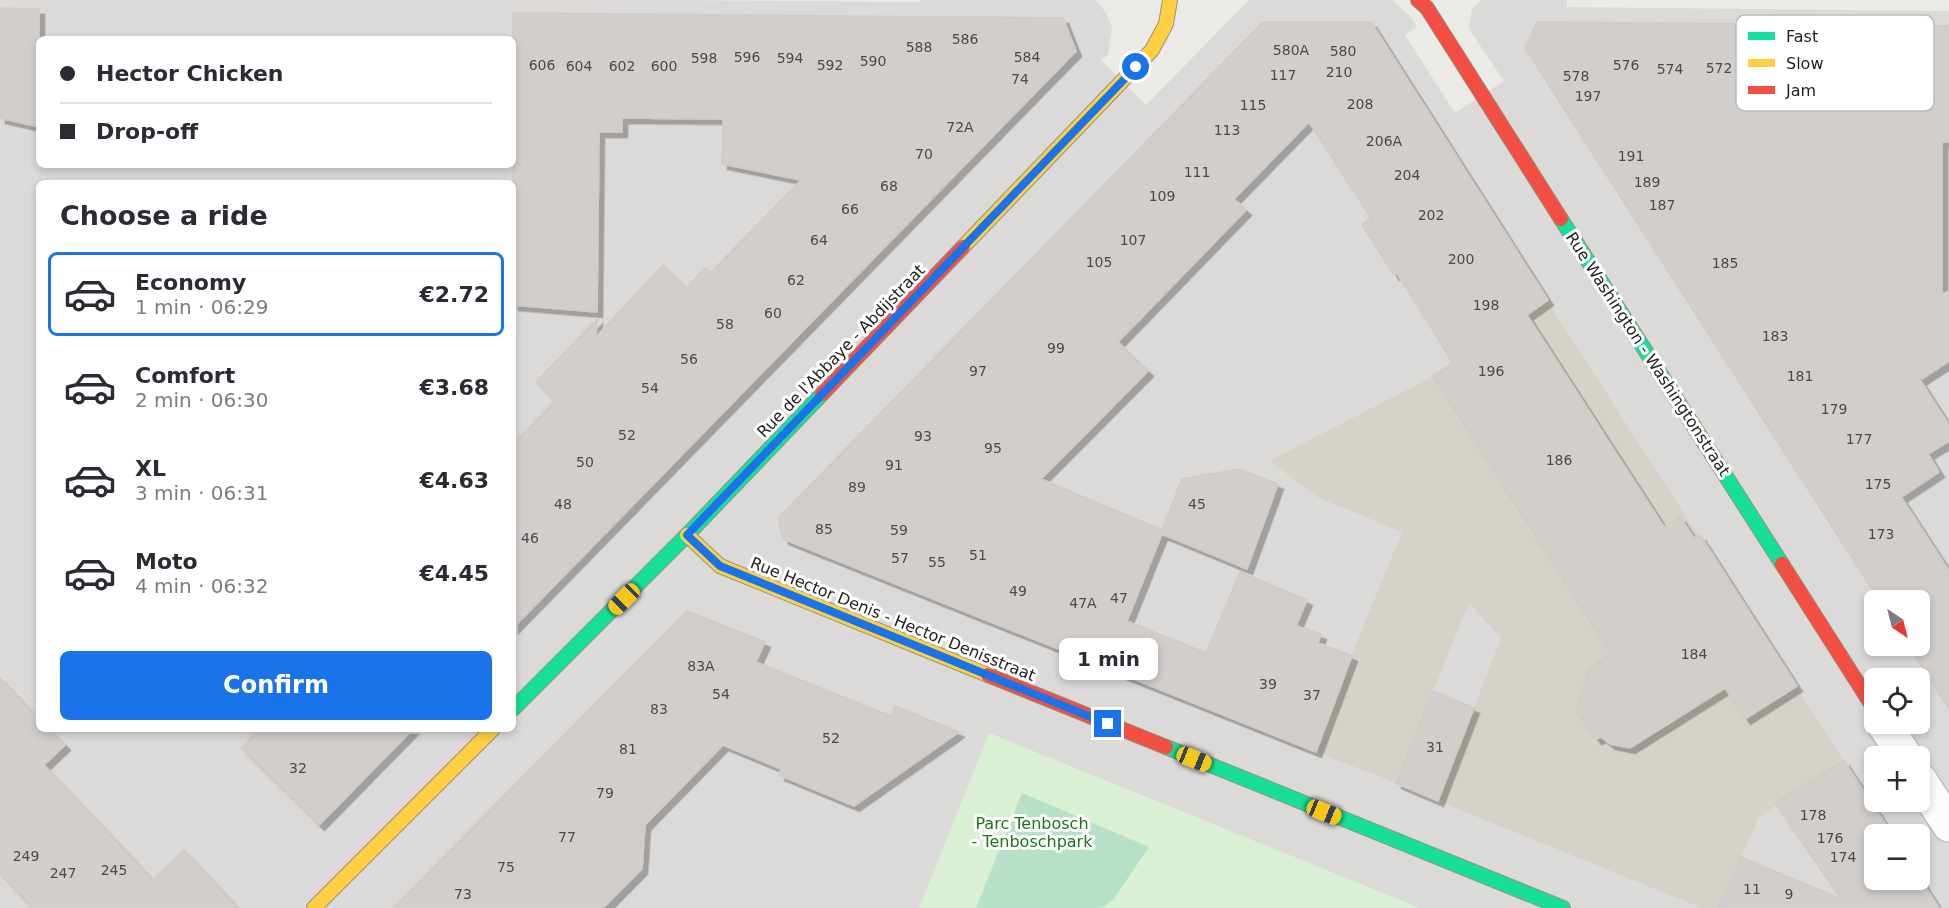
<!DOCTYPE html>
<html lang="en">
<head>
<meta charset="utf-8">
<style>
  body { margin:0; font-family:"DejaVu Sans",sans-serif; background:#f2f2f3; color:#2b2b33; height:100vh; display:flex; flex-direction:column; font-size:22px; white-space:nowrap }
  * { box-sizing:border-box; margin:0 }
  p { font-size:20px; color:#7c7c81 }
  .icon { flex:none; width:33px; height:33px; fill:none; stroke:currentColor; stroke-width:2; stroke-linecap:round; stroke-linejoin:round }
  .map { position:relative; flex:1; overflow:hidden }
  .sheet { position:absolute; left:36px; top:180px; width:480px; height:552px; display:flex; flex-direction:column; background:#fff; border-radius:9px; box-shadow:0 3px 9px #0003 }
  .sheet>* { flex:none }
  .guide { position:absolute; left:36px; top:36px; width:480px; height:132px; border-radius:9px; box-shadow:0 3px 9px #0003; display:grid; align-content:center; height:132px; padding:0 24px; background:#fff }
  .needle { width:39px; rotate:145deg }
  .tools { position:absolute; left:1864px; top:590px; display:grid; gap:12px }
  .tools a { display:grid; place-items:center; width:66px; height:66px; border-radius:9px; background:#fff; box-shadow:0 3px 9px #0003; font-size:30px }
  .end { position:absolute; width:27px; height:27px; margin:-14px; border:8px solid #1a73e8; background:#fff; box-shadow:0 0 0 3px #fff }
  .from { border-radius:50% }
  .bubble { position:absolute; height:42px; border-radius:9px; background:#fff; box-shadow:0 3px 9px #0003; font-size:20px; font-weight:600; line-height:42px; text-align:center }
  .car { position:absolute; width:18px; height:36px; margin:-18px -9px; border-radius:8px; box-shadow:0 0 4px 2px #0007; background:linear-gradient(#f5c518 24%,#345 0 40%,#f5c518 0 76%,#345 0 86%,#f5c518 0) }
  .guide b { display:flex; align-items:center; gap:21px; height:57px; font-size:22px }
  .guide b+b { border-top:2px solid #e1e1e2 }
  .guide i { width:15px; height:15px; background:#2b2b33 }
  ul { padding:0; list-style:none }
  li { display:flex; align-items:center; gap:18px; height:84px; margin:0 12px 9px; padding:0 12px; border:3px solid transparent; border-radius:9px }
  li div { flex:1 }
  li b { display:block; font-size:22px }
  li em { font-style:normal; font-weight:600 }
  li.selected { border-color:#1a73e8 }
  li>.icon { width:54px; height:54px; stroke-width:1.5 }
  h2 { padding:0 24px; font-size:27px; line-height:72px }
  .primary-button { display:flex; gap:12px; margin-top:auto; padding:12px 24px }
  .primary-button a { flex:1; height:69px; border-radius:9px; background:#1a73e8; color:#fff; font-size:24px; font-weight:600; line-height:69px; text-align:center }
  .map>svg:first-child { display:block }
  .residential { fill:#dbdad8; fill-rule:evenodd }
  .construction { fill:#d5d3c9 }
  .park { fill:#d9f0d4 }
  .pitch { fill:#b6e0c7 }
  .building { fill:#d1cecc; stroke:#cfcbc9; stroke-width:1.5; filter:url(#shadow) }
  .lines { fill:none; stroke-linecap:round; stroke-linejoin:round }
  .street-casing { stroke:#c2c1bf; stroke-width:36 }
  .fast-casing { stroke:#959380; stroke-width:16 }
  .slow-casing { stroke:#959380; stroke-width:16 }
  .jam-casing { stroke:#959380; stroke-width:16 }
  .street { stroke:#fcfcfb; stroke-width:33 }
  .fast { stroke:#16e098; stroke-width:14 }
  .slow { stroke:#ffcf43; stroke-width:14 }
  .jam { stroke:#f24e42; stroke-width:14 }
  .route { stroke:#1a73e8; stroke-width:8 }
  .labels { text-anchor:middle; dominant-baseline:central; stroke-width:6; stroke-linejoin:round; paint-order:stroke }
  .number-label { font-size:14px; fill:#4b4a4a }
  .street-label { font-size:16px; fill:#1e1e1e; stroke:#fff }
  .park-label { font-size:16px; fill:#1a7514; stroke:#fff }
  .key { fill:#fff; stroke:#bcbcbc; stroke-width:1.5 }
  .key-label { font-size:16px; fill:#1e1e1e }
</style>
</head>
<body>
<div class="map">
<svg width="1949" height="908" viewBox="0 0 1949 908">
  <defs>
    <filter id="shadow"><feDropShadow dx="5.5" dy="5.5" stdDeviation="0" flood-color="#0004"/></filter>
  </defs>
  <rect width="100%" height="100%" fill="#eceae7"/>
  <!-- residential -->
  <path class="residential" d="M 0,0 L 665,0 L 920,2 L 920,0 L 1096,0 L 1106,13 L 1112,28 L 1108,55 L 1101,60 L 1146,105 L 1249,0 L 1392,0 L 1410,16 L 1417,27 L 1405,35 L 1455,113 L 1504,81 L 1471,32 L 1469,26 L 1472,9 L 1482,0 L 1567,0 L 1567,7 L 1949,11 L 1949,908 L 0,908 ZM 39,39 L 513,39 L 513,165 L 39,165 ZM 39,183 L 513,183 L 513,729 L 39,729 ZM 1875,600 L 1920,600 L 1920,645 L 1875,645 ZM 1875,678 L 1920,678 L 1920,723 L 1875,723 ZM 1875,756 L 1920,756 L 1920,801 L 1875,801 ZM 1875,834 L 1920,834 L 1920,879 L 1875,879 Z"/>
  <!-- construction -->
  <path class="construction" d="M 1547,301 L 1844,761 L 1775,803 L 1776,806 L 1759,817 L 1719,908 L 1702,908 L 1438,801 L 1501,638 L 1469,603 L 1396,783 L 1316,752 L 1353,651 L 1402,532 L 1317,497 L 1270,461 L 1433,376 Z"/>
  <!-- park -->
  <path class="park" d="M 989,733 L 1420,908 L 919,908 Z"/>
  <!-- pitch -->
  <path class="pitch" d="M 1022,793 L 1149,847 L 1113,900 L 1101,908 L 976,908 Z"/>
  <!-- building -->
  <path class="building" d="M 0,8 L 39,9 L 39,127 L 0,118 Z
    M 513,13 L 1063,18 L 1076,51 L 513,628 L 513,444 L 555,401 L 536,382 L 597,319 L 596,337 L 663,265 L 686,288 L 705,268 L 710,273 L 801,180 L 722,164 L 723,119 L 622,118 L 622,132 L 599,132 L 597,312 L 513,305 Z
    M 1263,22 L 1371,22 L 1548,300 L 1527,315 L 1664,527 L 1680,517 L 1694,538 L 1700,535 L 1797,686 L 1745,719 L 1725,688 L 1630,748 L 1610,744 L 1601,737 L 1596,739 L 1577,712 L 1588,669 L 1611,654 L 1433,376 L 1453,363 L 1397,273 L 1394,275 L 1362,225 L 1371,218 L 1309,122 L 1234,199 L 1246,210 L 1118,342 L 1148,371 L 1041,479 L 1162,530 L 1182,479 L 1239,469 L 1278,484 L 1247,569 L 1162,534 L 1127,621 L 1206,653 L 1240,572 L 1307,600 L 1296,626 L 1321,634 L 1318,643 L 1352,656 L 1316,752 L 783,539 L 778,518 Z
    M 1537,22 L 1949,26 L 1949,142 L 1942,142 L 1942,294 L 1949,291 L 1949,361 L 1920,380 L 1949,425 L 1949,441 L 1928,454 L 1939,472 L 1901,497 L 1949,571 L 1949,709 L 1908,645 L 1920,645 L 1920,600 L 1879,600 L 1525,48 Z
    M 687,611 L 765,642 L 756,662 L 891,716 L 895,706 L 959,732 L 854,806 L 779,775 L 781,769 L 723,745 L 645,825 L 642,869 L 603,908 L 393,908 Z
    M 0,678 L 39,719 L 39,729 L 49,729 L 65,745 L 44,765 L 153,880 L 184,850 L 238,908 L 32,908 L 0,874 Z
    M 1433,691 L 1474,708 L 1438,801 L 1396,783 Z
    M 259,729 L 413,729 L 319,825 L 241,748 Z
    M 1844,761 L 1892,834 L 1875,834 L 1875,879 L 1920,878 L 1939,908 L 1719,908 L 1741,857 L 1841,899 L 1775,803 Z"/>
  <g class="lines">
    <defs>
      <path id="street" d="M 1883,723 L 1905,756
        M 1920,780 L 1949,825"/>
      <path id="fast" d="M 1561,219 L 1782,564
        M 513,709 L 687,535 L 822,394
        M 1166,747 L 1563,908"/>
      <path id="slow" d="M 963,247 L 1152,50 L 1166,24 L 1170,0
        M 687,535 L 720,566 L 988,675
        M 314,908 L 493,729"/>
      <path id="jam" d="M 1418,0 L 1427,8 L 1561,219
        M 822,394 L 963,247
        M 1782,564 L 1875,710
        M 988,675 L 1166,747"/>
    </defs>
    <!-- street casing -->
    <use href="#street" class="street-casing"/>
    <!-- fast casing -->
    <use href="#fast" class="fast-casing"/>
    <!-- slow casing -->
    <use href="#slow" class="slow-casing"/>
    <!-- jam casing -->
    <use href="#jam" class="jam-casing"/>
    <!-- street -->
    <use href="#street" class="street"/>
    <!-- fast -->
    <use href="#fast" class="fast"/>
    <!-- slow -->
    <use href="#slow" class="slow"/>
    <!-- jam -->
    <use href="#jam" class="jam"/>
  </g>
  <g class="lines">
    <!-- route -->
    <path class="route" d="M 1108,724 L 720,566 L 687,535 L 1136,67"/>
  </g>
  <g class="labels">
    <!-- number labels -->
    <g class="number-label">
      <text x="965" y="39">586</text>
      <text x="919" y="47">588</text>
      <text x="1291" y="50">580A</text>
      <text x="1343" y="51">580</text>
      <text x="747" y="57">596</text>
      <text x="1027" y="57">584</text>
      <text x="704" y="58">598</text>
      <text x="790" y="58">594</text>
      <text x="873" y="61">590</text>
      <text x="542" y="65">606</text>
      <text x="830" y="65">592</text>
      <text x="1626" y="65">576</text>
      <text x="579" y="66">604</text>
      <text x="622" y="66">602</text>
      <text x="664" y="66">600</text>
      <text x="1719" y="68">572</text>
      <text x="1670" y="69">574</text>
      <text x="1339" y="72">210</text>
      <text x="1283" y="75">117</text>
      <text x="1576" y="76">578</text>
      <text x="1020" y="79">74</text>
      <text x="1588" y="96">197</text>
      <text x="1360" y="104">208</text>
      <text x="1253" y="105">115</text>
      <text x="960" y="127">72A</text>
      <text x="1227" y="130">113</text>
      <text x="1384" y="141">206A</text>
      <text x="924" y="154">70</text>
      <text x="1631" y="156">191</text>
      <text x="1197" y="172">111</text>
      <text x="1407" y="175">204</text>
      <text x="1647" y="182">189</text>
      <text x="889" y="186">68</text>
      <text x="1162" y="196">109</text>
      <text x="1662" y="205">187</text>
      <text x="850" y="209">66</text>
      <text x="1431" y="215">202</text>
      <text x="819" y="240">64</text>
      <text x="1133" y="240">107</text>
      <text x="1461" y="259">200</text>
      <text x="1099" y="262">105</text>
      <text x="1725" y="263">185</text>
      <text x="796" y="280">62</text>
      <text x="1486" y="305">198</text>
      <text x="773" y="313">60</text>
      <text x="725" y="324">58</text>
      <text x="1775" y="336">183</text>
      <text x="1056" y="348">99</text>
      <text x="689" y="359">56</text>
      <text x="978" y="371">97</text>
      <text x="1491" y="371">196</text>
      <text x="1800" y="376">181</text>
      <text x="650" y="388">54</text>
      <text x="1834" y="409">179</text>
      <text x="627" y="435">52</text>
      <text x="923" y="436">93</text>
      <text x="1859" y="439">177</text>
      <text x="993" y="448">95</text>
      <text x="1559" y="460">186</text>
      <text x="585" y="462">50</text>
      <text x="894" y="465">91</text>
      <text x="1878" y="484">175</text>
      <text x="857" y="487">89</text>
      <text x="563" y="504">48</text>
      <text x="1197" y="504">45</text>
      <text x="824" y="529">85</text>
      <text x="899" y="530">59</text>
      <text x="1881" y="534">173</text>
      <text x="530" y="538">46</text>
      <text x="978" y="555">51</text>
      <text x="900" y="558">57</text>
      <text x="937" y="562">55</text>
      <text x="1018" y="591">49</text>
      <text x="1119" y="598">47</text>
      <text x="1083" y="603">47A</text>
      <text x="1694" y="654">184</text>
      <text x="701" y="666">83A</text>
      <text x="1268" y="684">39</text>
      <text x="721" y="694">54</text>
      <text x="1312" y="695">37</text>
      <text x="659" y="709">83</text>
      <text x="831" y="738">52</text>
      <text x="1435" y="747">31</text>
      <text x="628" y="749">81</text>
      <text x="298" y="768">32</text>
      <text x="605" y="793">79</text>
      <text x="1813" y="815">178</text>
      <text x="567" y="837">77</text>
      <text x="1830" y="838">176</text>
      <text x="26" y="856">249</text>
      <text x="1843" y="857">174</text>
      <text x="506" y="867">75</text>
      <text x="114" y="870">245</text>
      <text x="63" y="873">247</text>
      <text x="1752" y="889">11</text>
      <text x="463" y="894">73</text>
      <text x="1789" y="894">9</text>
    </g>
    <!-- street labels -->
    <g class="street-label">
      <text transform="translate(841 351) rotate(-46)">Rue de l'Abbaye - Abdijstraat</text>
      <text transform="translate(1648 354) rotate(57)">Rue Washington - Washingtonstraat</text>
      <text transform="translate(893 619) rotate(22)">Rue Hector Denis - Hector Denisstraat</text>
    </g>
    <!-- park labels -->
    <g class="park-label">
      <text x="1032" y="823">Parc Tenbosch<tspan x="1032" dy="18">- Tenboschpark</tspan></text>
    </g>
  </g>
  <!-- legend -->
  <rect x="1736" y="15" width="198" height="96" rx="9" class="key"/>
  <rect x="1748" y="32" width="27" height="8" fill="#16e098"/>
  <rect x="1748" y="59" width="27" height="8" fill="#ffcf43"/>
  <rect x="1748" y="86" width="27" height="8" fill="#f24e42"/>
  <g class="key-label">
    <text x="1786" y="42">Fast</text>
    <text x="1786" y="69">Slow</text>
    <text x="1786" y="96">Jam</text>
  </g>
</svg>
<div class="tools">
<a><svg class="needle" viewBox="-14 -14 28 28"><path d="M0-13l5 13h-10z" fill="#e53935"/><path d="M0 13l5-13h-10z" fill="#7c7c81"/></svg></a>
<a><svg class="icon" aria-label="locate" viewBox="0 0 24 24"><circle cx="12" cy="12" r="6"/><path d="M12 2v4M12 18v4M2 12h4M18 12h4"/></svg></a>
<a>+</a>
<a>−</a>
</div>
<i class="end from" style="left:1136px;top:67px"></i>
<i class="end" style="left:1108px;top:724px"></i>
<div class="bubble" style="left:1059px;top:638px;width:99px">1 min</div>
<i class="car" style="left:624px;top:599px;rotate:225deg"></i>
<i class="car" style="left:1194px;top:759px;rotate:112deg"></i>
<i class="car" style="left:1324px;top:812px;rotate:112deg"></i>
<div class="guide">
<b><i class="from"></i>Hector Chicken</b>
<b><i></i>Drop-off</b>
</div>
<section class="sheet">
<h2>Choose a ride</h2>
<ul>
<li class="selected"><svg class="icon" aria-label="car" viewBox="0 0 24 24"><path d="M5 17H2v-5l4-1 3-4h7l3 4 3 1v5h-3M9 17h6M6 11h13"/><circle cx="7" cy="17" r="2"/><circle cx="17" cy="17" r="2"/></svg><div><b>Economy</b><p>1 min · 06:29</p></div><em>€2.72</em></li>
<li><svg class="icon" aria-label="car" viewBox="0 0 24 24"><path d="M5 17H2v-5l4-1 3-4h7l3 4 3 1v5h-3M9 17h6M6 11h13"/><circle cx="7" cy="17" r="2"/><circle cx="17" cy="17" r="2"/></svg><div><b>Comfort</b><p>2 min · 06:30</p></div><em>€3.68</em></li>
<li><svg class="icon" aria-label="car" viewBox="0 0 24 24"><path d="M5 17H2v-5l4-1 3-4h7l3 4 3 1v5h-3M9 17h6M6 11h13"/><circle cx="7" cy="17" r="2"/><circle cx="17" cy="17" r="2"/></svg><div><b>XL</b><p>3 min · 06:31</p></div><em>€4.63</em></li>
<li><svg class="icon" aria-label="car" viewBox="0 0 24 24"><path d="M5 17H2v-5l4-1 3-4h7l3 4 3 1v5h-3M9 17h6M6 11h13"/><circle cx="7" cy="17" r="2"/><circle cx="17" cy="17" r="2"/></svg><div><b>Moto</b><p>4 min · 06:32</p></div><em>€4.45</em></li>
</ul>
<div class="primary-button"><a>Confirm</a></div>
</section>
</div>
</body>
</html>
